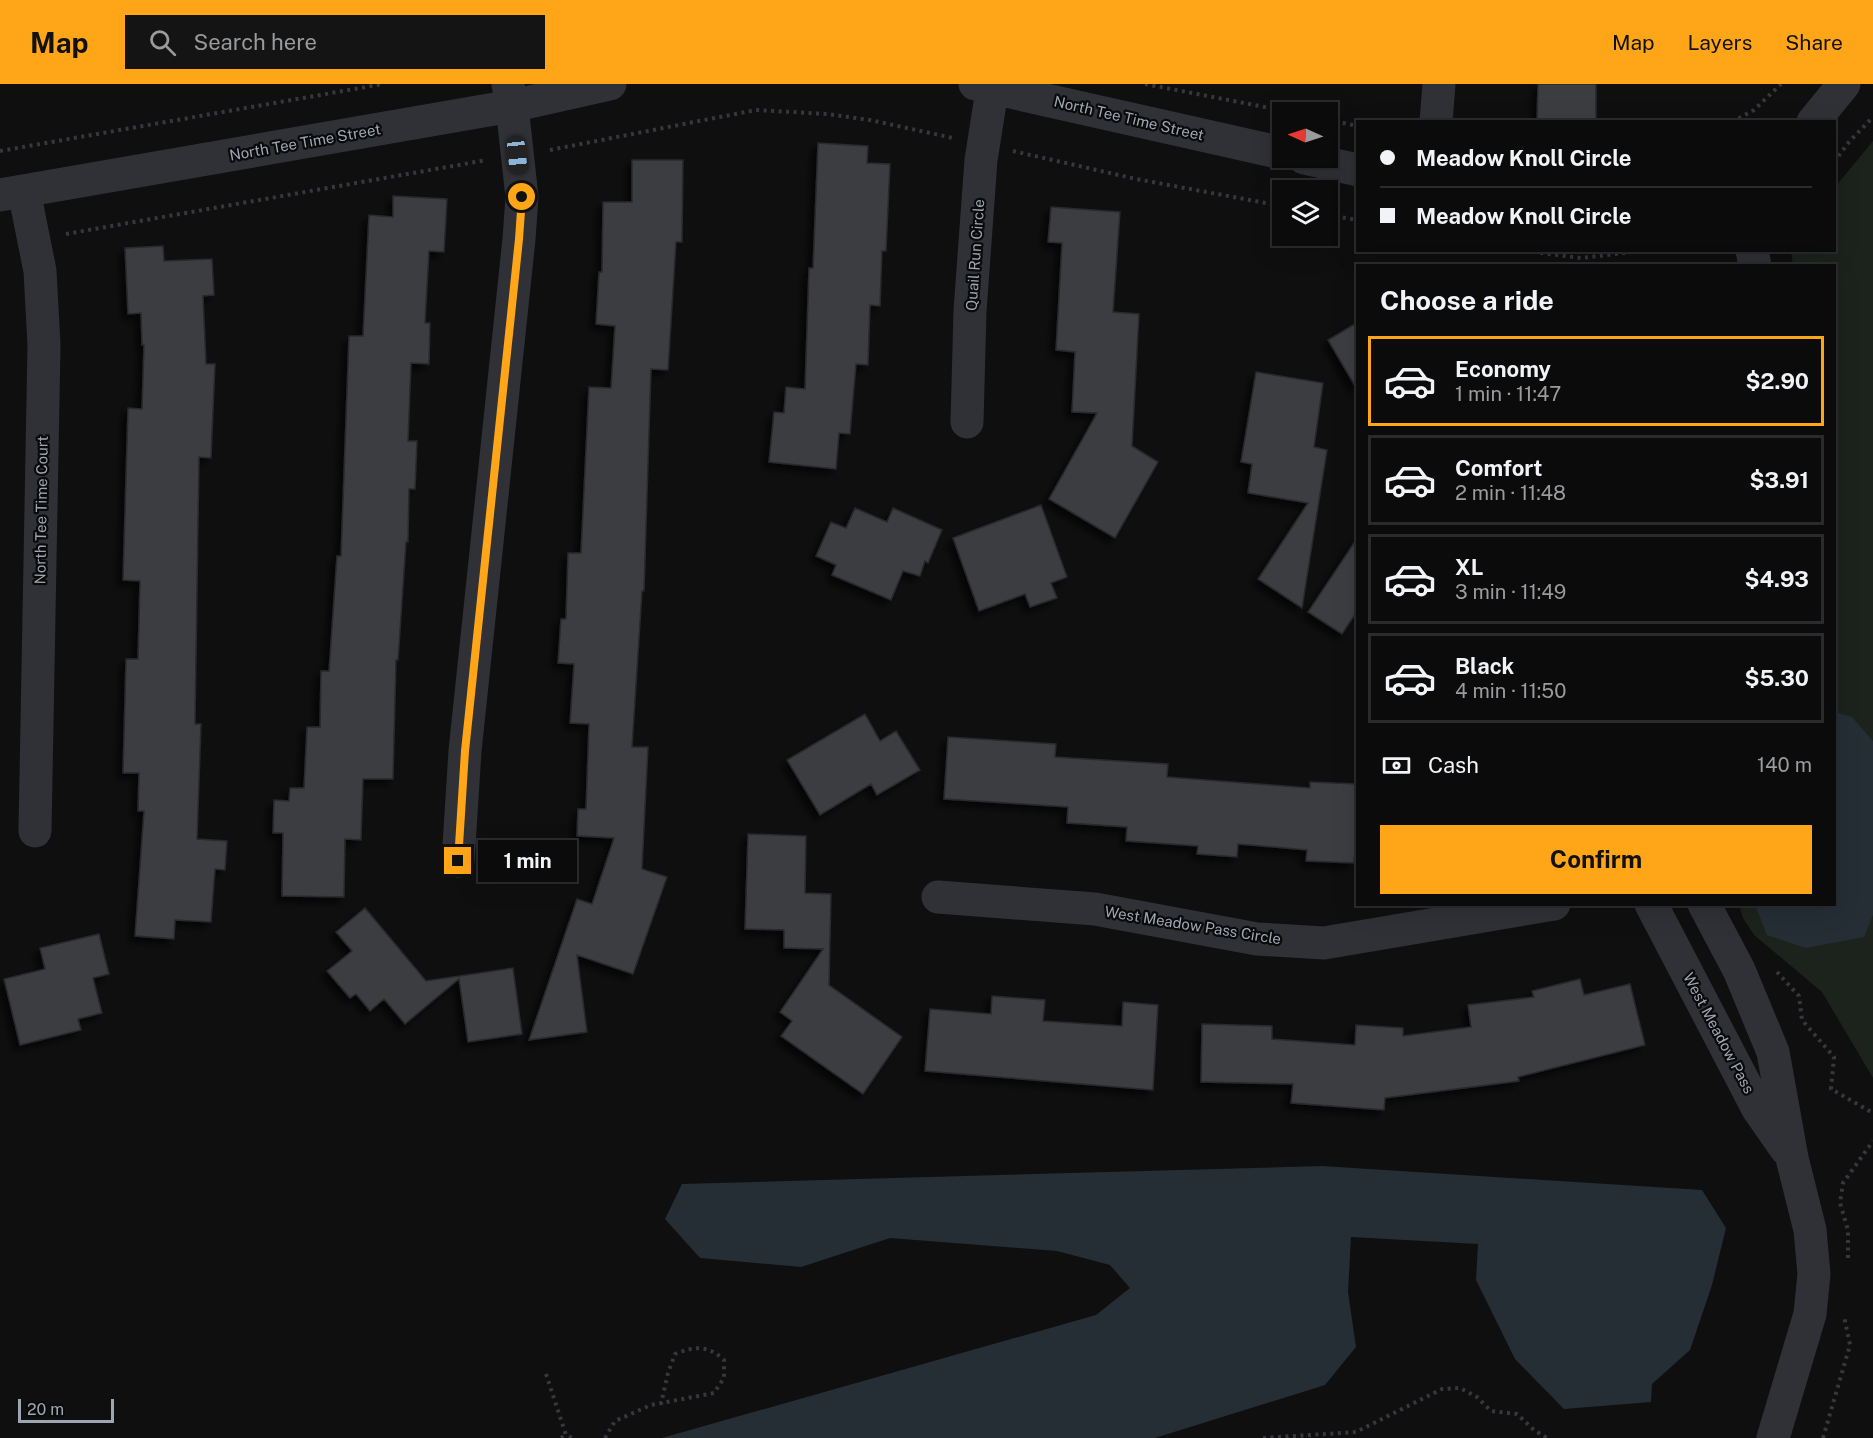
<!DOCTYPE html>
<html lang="en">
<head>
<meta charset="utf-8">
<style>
  body { margin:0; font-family:"Public Sans",sans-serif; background:#141415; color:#f1f3f6; height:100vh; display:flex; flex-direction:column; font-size:22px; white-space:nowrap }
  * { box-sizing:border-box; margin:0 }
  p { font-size:20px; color:#9a9b9d }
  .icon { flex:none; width:33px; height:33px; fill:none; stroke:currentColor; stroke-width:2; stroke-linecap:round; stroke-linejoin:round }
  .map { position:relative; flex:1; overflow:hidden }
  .drawer { position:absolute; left:1356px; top:180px; width:480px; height:642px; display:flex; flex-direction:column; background:#0b0b0c; border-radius:0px; box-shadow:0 6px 24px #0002,0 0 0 2px #2b2b2d }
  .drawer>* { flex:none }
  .top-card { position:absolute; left:1356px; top:36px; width:480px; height:132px; border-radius:0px; box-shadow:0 6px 24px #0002,0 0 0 2px #2b2b2d; display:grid; align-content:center; height:132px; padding:0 24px; background:#0b0b0c }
  .needle { width:39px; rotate:273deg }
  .controls { position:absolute; left:1272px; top:18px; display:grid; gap:12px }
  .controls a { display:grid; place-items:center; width:66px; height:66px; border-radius:0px; background:#0b0b0c; box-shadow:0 6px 24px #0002,0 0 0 2px #2b2b2d; font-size:30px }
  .scale { position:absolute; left:18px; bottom:15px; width:96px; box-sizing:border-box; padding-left:6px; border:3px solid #9ea6b3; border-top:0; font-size:16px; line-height:21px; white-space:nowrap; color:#9ea6b3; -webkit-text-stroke:4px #0a0a0b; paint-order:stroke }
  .end { position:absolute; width:27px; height:27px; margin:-14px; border:8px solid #ffa618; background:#111; box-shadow:0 0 0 3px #111 }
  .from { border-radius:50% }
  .bubble { position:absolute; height:42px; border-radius:0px; background:#0b0b0c; box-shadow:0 6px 24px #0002,0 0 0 2px #2b2b2d; font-size:20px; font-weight:700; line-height:42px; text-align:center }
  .car { position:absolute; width:18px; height:36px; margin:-18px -9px; border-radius:8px; box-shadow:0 0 4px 2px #0007; background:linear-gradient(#222 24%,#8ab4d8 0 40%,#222 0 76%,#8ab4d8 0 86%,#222 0) }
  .top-card b { display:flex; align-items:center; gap:21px; height:57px; font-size:22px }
  .top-card b+b { border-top:2px solid #2b2b2d }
  .top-card i { width:15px; height:15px; background:#f1f3f6 }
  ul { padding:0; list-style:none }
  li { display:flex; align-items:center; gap:18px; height:90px; margin:0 12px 9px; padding:0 12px; border:3px solid #2b2b2d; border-radius:0px }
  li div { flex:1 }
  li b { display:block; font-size:22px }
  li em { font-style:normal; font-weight:700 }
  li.active { border-color:#ffa618 }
  li>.icon { width:54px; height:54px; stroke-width:1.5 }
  h2 { padding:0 24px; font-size:27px; line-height:72px }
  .pay { display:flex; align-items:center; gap:15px; height:66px; padding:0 24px; font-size:22px }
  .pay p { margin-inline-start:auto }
  .primary-button { display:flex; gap:12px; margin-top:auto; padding:12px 24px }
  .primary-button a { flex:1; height:69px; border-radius:0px; background:#ffa618; color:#111; font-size:24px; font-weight:700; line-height:69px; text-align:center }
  header { display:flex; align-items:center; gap:36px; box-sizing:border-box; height:84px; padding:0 30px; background:#ffa618; color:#111 }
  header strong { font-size:28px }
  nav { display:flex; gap:33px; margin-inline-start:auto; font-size:21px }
  .search { width:420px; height:54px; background:#141415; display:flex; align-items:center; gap:15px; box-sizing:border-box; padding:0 21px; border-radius:0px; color:#9a9b9d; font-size:22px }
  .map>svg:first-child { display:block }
  .green { fill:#1b231c }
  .water { fill:#252e35 }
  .building { fill:#3b3c41; stroke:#29292d; stroke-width:1.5; filter:url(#shadow) }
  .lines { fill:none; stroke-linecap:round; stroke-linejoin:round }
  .path { stroke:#36383d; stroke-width:4; stroke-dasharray:3 4.5; stroke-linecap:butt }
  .minor { stroke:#303136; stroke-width:33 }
  .route { stroke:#ffa618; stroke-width:8 }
  .labels { text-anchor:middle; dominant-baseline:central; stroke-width:4.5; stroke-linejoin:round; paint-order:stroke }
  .street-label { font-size:15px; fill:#9ea6b3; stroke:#0a0a0b }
</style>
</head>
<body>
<header>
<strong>Map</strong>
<div class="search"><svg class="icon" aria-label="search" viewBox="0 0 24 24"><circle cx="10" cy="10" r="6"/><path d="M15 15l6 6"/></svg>Search here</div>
<nav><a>Map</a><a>Layers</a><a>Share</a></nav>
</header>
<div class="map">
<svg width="1873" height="1354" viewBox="0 0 1873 1354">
  <defs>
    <filter id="shadow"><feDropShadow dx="-5.5" dy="5.5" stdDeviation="3" flood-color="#0009"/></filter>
  </defs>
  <rect width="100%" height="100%" fill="#0f0f10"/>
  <!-- green -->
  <path class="green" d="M 1873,57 L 1873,994 L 1822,908 L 1754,851 L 1743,834 L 1739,821 L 1834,820 L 1834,182 L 1793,181 L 1791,167 L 1834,166 L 1835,103 Z"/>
  <!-- water -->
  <path class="water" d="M 1835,628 L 1852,633 L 1873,657 L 1873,831 L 1864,853 L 1806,864 L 1767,851 L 1755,821 L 1834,820 Z
    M 1322,1082 L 1702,1106 L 1726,1144 L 1712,1201 L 1690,1266 L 1652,1300 L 1651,1318 L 1564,1325 L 1515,1275 L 1476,1196 L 1478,1160 L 1351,1153 L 1348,1208 L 1356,1263 L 1325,1301 L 1155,1354 L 662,1354 L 1096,1231 L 1130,1204 L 1110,1181 L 1057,1167 L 890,1154 L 801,1183 L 700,1174 L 665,1135 L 682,1100 Z"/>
  <!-- building -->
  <path class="building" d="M 1538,0 L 1596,0 L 1596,38 L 1537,38 Z
    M 818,59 L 868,62 L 867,79 L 890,80 L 886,167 L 882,167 L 880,222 L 870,221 L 868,281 L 856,280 L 850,350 L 839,349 L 836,385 L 769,378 L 774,328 L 784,329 L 786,303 L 805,305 L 809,184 L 813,184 Z
    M 632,76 L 683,76 L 682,158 L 676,158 L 668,286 L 651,285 L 644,507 L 642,507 L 632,663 L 648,663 L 642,785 L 667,793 L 633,890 L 577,871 L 587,948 L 529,956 L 577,815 L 592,820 L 614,754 L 577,752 L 578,725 L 586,725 L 589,640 L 570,639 L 574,580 L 558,579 L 561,535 L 566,535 L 568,469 L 581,469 L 589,303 L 611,304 L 615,242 L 596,240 L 599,188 L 602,188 L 603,118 L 632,118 Z
    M 393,112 L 447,115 L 444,168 L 429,167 L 425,239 L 430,239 L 429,280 L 411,279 L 408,357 L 417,357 L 415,405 L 409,405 L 408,458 L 406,458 L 398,576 L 396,576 L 393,695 L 363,695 L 361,756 L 345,755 L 344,813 L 282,812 L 283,749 L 273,749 L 274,716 L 289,717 L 290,704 L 304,704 L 307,643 L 320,643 L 321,587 L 329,587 L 337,472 L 341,472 L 349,252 L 363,252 L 369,131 L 393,133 Z
    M 1051,123 L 1120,128 L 1113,228 L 1139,230 L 1132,362 L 1158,378 L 1115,454 L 1049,415 L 1097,329 L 1072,328 L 1075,268 L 1056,266 L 1062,159 L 1048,158 Z
    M 163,162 L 164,177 L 212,175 L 214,211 L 203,212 L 206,280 L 215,280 L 211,374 L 199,373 L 195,640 L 201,640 L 197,755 L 227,757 L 225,786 L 215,785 L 211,838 L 175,836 L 174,855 L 135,852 L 144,727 L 138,727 L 139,689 L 123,689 L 126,575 L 138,575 L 140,497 L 123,496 L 128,324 L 142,325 L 144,261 L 142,261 L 141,229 L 128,230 L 125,164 Z
    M 1358,238 L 1358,307 L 1328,256 Z
    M 1256,288 L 1323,299 L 1314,363 L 1327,366 L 1302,524 L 1258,495 L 1308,419 L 1248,409 L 1252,380 L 1241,378 Z
    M 1041,421 L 1067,493 L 1051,499 L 1057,514 L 1030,523 L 1025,510 L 979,527 L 953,454 Z
    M 855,424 L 887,438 L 893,424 L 942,446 L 928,479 L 925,477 L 920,492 L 903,487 L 891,516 L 832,491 L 836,481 L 816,472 L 831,438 L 846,444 Z
    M 1358,453 L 1358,526 L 1342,550 L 1308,528 Z
    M 865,630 L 880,657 L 896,647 L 920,686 L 877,711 L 871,700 L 820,731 L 787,676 Z
    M 948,653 L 1056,660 L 1055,673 L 1168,680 L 1167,693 L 1310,704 L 1310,698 L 1358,700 L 1358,767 L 1355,767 L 1354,779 L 1306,777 L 1307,766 L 1238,760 L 1237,773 L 1197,770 L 1198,762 L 1126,757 L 1127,743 L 1067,739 L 1068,723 L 944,715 Z
    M 748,750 L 806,752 L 805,809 L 831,810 L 829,901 L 902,953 L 863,1010 L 781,952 L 792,937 L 780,928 L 823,865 L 784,864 L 784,846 L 745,845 Z
    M 365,824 L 426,897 L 513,884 L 522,950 L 468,958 L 459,895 L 405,940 L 384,915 L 370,927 L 356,910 L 350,914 L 327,887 L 352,867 L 336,848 Z
    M 99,850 L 109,890 L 93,894 L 102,929 L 78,935 L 81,946 L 20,961 L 4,895 L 45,885 L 40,864 Z
    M 1580,895 L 1584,911 L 1630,900 L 1645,961 L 1518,993 L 1519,997 L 1385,1014 L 1384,1026 L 1291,1019 L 1293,1000 L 1201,998 L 1202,940 L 1272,942 L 1272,955 L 1355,961 L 1356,941 L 1403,944 L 1403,952 L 1471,943 L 1468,921 L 1534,913 L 1532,907 Z
    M 992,912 L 1045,916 L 1043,937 L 1122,942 L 1123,918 L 1158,921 L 1153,1006 L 925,987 L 930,925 L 991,930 Z"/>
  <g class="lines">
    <!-- path -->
    <path class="path" d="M 1145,0 L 1291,28
      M 1328,36 L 1358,42
      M 1732,38 L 1754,26 L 1781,0
      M 550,66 L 756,26 L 827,30 L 870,36 L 953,54
      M 0,67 L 383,0
      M 1013,67 L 1136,95 L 1282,122
      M 1834,78 L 1849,58 L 1873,33
      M 1328,131 L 1358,136
      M 66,150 L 487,76
      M 1518,166 L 1581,174 L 1650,166
      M 1777,888 L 1799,912 L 1802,936 L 1834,973 L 1831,1005 L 1873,1029
      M 1848,1174 L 1848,1146 L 1840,1119 L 1843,1099 L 1873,1057
      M 546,1290 L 566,1351 L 572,1354
      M 561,1354 L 566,1351
      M 605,1354 L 615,1337 L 651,1321 L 714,1309 L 724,1294 L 724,1276 C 708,1261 695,1262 675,1270 L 668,1289 L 661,1320
      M 1263,1354 L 1356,1348 L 1442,1305 L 1460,1304 L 1477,1313 L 1491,1327 L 1517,1330 L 1534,1346 L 1547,1354
      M 1823,1354 L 1850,1261 L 1844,1232"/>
    <!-- minor -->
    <path class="minor" d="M 975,0 L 1282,69
      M 1436,38 L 1439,0
      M 1813,38 L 1844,0
      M 1304,74 L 1358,86
      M 24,107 L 40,187 L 44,261 L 35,747
      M 0,111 L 512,22 L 610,0
      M 1752,166 L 1755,182
      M 967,338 L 970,227 L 981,76 L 993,0
      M 458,777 L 465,667 L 519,155 L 522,113 L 512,22 L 508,0
      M 938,813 L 1095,825 L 1257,855 L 1324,859 L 1554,820
      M 1651,820 L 1758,1025 L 1786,1065
      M 1704,820 L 1739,886 L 1773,968 L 1792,1074 L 1810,1146 L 1814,1190 L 1810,1230 L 1773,1354"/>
  </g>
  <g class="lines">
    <!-- route -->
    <path class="route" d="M 458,777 L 465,667 L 519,155 L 522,113"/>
  </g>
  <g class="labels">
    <!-- street labels -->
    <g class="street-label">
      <text transform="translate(1129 34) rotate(13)">North Tee Time Street</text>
      <text transform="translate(305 58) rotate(-10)">North Tee Time Street</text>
      <text transform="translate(975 171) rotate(-86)">Quail Run Circle</text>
      <text transform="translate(41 426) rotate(-89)">North Tee Time Court</text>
      <text transform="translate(1193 841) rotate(9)">West Meadow Pass Circle</text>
      <text transform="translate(1719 949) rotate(62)">West Meadow Pass</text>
    </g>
  </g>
</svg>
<div class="controls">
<a><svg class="needle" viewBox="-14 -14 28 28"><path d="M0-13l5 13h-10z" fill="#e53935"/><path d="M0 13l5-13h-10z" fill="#9a9b9d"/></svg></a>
<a><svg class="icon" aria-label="layers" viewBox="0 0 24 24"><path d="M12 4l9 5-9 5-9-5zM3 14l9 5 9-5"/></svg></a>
</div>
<div class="scale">20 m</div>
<i class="end from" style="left:522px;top:113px"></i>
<i class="end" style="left:458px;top:777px"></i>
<div class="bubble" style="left:478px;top:756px;width:99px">1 min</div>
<i class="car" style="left:517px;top:71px;rotate:174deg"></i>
<div class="top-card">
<b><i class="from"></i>Meadow Knoll Circle</b>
<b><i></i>Meadow Knoll Circle</b>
</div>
<section class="drawer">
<h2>Choose a ride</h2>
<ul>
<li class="active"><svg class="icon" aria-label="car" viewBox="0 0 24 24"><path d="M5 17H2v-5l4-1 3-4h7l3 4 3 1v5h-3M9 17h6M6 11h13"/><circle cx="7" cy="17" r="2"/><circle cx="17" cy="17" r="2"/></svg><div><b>Economy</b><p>1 min · 11:47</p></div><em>$2.90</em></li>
<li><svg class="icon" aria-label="car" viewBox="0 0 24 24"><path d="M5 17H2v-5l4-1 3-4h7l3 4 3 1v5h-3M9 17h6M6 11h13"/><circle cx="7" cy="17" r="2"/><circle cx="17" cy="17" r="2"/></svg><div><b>Comfort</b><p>2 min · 11:48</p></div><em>$3.91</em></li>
<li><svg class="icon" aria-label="car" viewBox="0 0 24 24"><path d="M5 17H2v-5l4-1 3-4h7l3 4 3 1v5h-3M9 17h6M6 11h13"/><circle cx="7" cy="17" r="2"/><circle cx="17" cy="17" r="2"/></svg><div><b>XL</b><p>3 min · 11:49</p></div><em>$4.93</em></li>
<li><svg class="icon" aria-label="car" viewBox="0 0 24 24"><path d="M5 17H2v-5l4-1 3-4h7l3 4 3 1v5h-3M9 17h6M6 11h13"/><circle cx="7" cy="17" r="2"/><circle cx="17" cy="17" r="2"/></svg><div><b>Black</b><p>4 min · 11:50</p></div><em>$5.30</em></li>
</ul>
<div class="pay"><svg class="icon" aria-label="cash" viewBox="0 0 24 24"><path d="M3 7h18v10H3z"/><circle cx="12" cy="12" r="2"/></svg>Cash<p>140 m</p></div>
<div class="primary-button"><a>Confirm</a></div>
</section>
</div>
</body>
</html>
